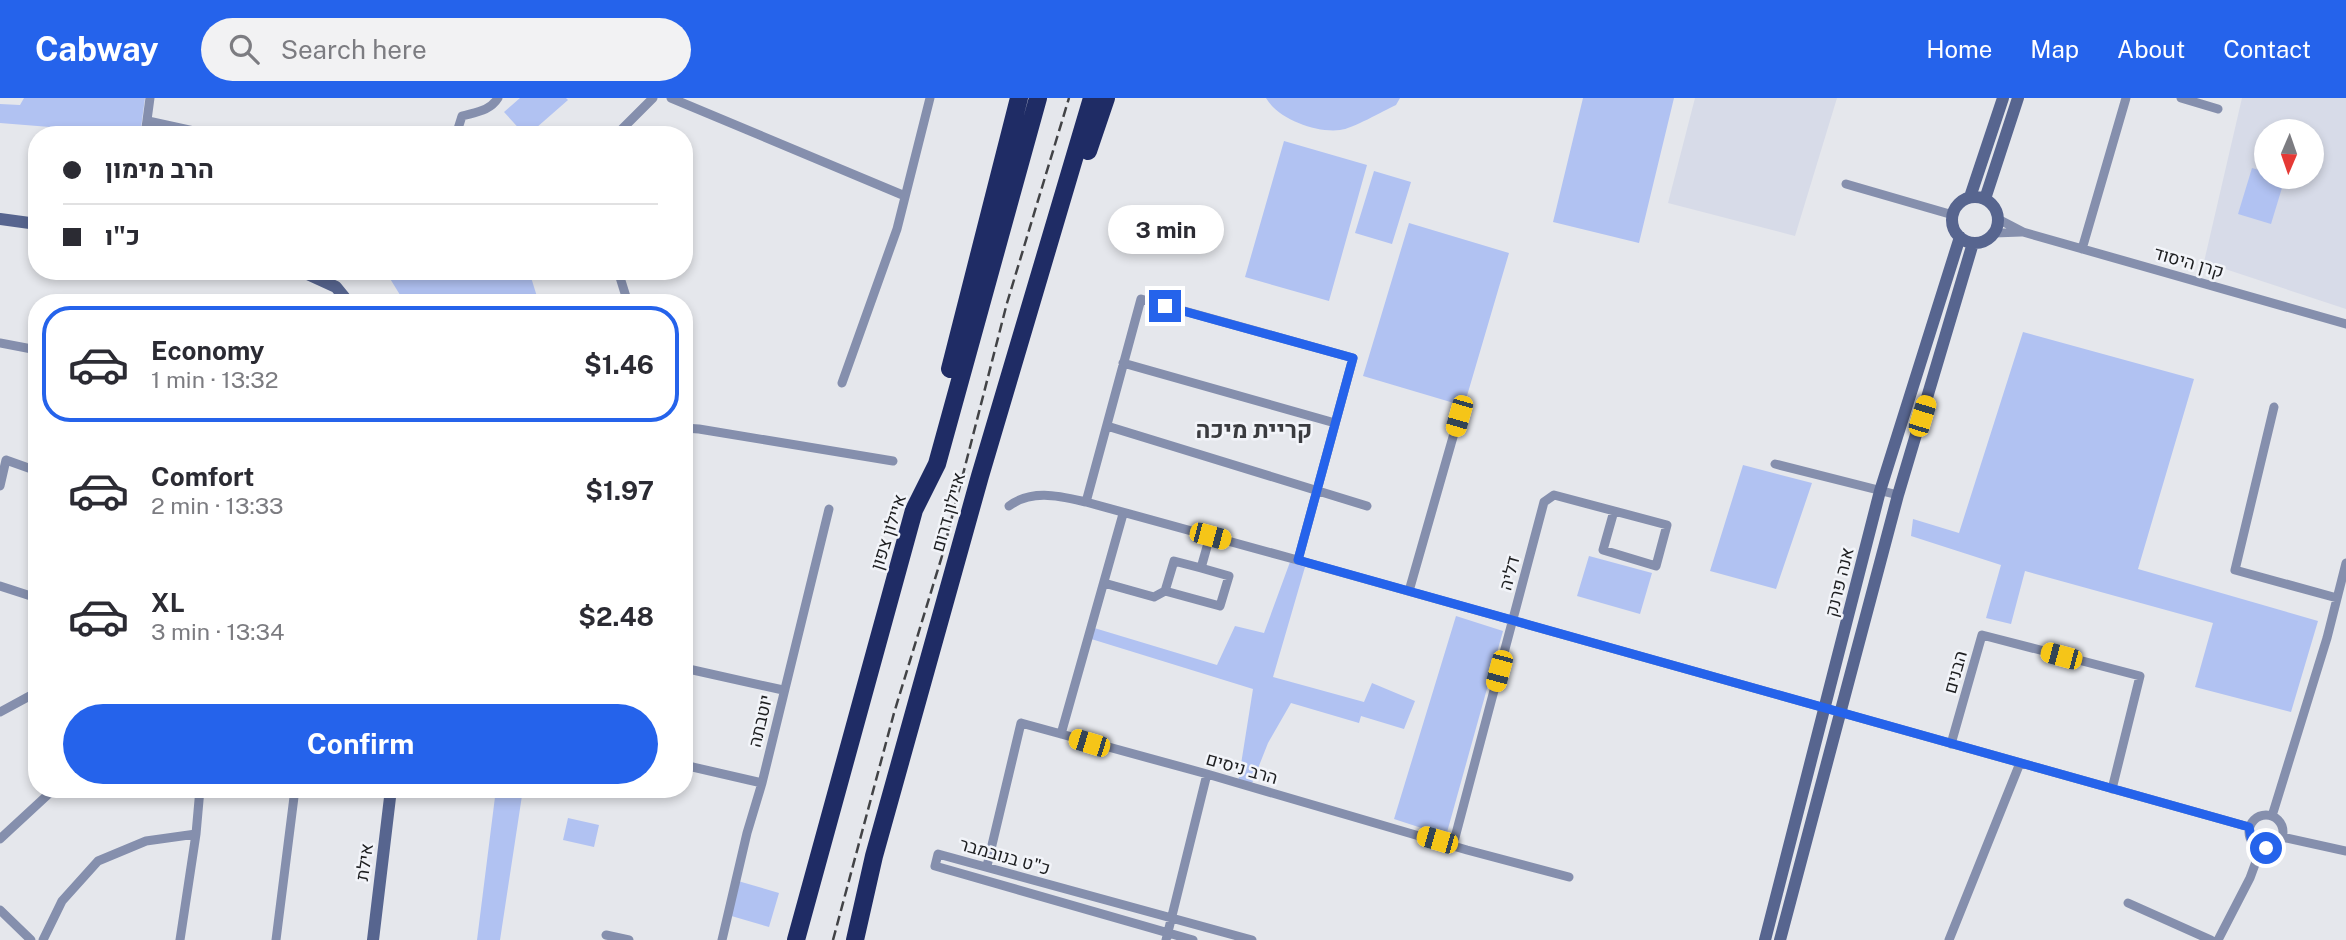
<!DOCTYPE html>
<html lang="en">
<head>
<meta charset="utf-8">
<style>
  body { margin:0; font-family:"Public Sans",Heebo,sans-serif; background:#f2f2f3; color:#2b2b33; height:100vh; display:flex; flex-direction:column; font-size:26px; white-space:nowrap }
  * { box-sizing:border-box; margin:0 }
  p { font-size:23px; color:#7c7c81 }
  .icon { flex:none; width:38px; height:38px; fill:none; stroke:currentColor; stroke-width:2; stroke-linecap:round; stroke-linejoin:round }
  .map { position:relative; flex:1; overflow:hidden }
  .sheet { position:absolute; left:28px; top:196px; width:665px; height:504px; display:flex; flex-direction:column; background:#fff; border-radius:28px; box-shadow:0 4px 10px #0003 }
  .sheet>* { flex:none }
  .banner { position:absolute; left:28px; top:28px; width:665px; height:154px; border-radius:28px; box-shadow:0 4px 10px #0003; display:grid; align-content:center; height:154px; padding:0 35px; background:#fff }
  .needle { width:46px; rotate:182deg }
  .buttons { position:absolute; left:2254px; top:21px; display:grid; gap:14px }
  .buttons a { display:grid; place-items:center; width:70px; height:70px; border-radius:50%; background:#fff; box-shadow:0 4px 10px #0003; font-size:35px }
  .end { position:absolute; width:32px; height:32px; margin:-16px; border:9px solid #2563eb; background:#fff; box-shadow:0 0 0 4px #fff }
  .from { border-radius:50% }
  .bubble { position:absolute; height:49px; border-radius:24px; background:#fff; box-shadow:0 4px 10px #0003; font-size:23px; font-weight:700; line-height:49px; text-align:center }
  .car { position:absolute; width:21px; height:42px; margin:-21px -10px; border-radius:9px; box-shadow:0 0 5px 2px #0007; background:linear-gradient(#f5c518 24%,#345 0 40%,#f5c518 0 76%,#345 0 86%,#f5c518 0) }
  .banner b { display:flex; align-items:center; gap:24px; height:66px; font-size:26px }
  .banner b+b { border-top:2px solid #e1e1e2 }
  .banner i { width:18px; height:18px; background:#2b2b33 }
  ul { padding:12px 0 0; list-style:none }
  li { display:flex; align-items:center; gap:21px; height:116px; margin:0 14px 10px; padding:0 21px; border:4px solid transparent; border-radius:28px }
  li div { flex:1 }
  li b { display:block; font-size:26px }
  li em { font-style:normal; font-weight:700 }
  li.active { border-color:#2563eb }
  li>.icon { width:63px; height:63px; stroke-width:1.5 }
  .button { display:flex; gap:14px; margin-top:auto; padding:14px 35px }
  .button a { flex:1; height:80px; border-radius:42px; background:#2563eb; color:#fff; font-size:28px; font-weight:700; line-height:80px; text-align:center }
  header { display:flex; align-items:center; gap:42px; box-sizing:border-box; height:98px; padding:0 35px; background:#2563eb; color:#fff }
  header strong { font-size:33px }
  nav { display:flex; gap:38px; margin-inline-start:auto; font-size:24px }
  .search { width:490px; height:63px; background:#f2f2f3; display:flex; align-items:center; gap:18px; box-sizing:border-box; padding:0 24px; border-radius:38px; color:#7c7c81; font-size:26px }
  .map>svg:first-child { display:block }
  .built { fill:#d7dbe8; fill-rule:evenodd }
  .green { fill:#b1c2f2 }
  .lines { fill:none; stroke-linecap:round; stroke-linejoin:round }
  .street { stroke:#858fad; stroke-width:9 }
  .secondary { stroke:#57658f; stroke-width:12 }
  .highway { stroke:#1f2c65; stroke-width:18 }
  .rail { stroke:#424346; stroke-width:2.5; stroke-dasharray:10 5; stroke-linecap:butt }
  .route { stroke:#2563eb; stroke-width:9 }
  .labels { text-anchor:middle; dominant-baseline:central; stroke-width:5; stroke-linejoin:round; paint-order:stroke }
  .street-label { font-size:18px; fill:#1d1e20; stroke:#f2f4f9 }
  .district-label { font-size:24px; font-weight:bold; fill:#3a3b3f; stroke:#f2f4f9 }
</style>
</head>
<body>
<header>
<strong>Cabway</strong>
<div class="search"><svg class="icon" aria-label="search" viewBox="0 0 24 24"><circle cx="10" cy="10" r="6"/><path d="M15 15l6 6"/></svg>Search here</div>
<nav><a>Home</a><a>Map</a><a>About</a><a>Contact</a></nav>
</header>
<div class="map">
<svg width="2346" height="842" viewBox="0 0 2346 842">
  <rect width="100%" height="100%" fill="#e5e7ec"/>
  <!-- built -->
  <path class="built" d="M 1695,0 L 1837,0 L 1795,138 L 1668,105 Z
    M 2242,0 L 2346,0 L 2346,211 L 2204,164 ZM 2266,33 L 2312,33 L 2312,79 L 2266,79 Z"/>
  <!-- green -->
  <path class="green" d="M 24,0 L 145,0 L 140,37 L 90,37 L 50,29 L 0,25 L 0,6 L 20,7 Z
    M 520,0 L 566,0 L 568,2 L 528,37 L 525,37 L 504,14 Z
    M 1266,0 L 1400,0 L 1396,7 C 1383,13 1352,31 1340,32 C 1316,35 1278,21 1266,0 Z
    M 1583,0 L 1674,0 L 1639,145 L 1553,124 Z
    M 1284,43 L 1367,67 L 1329,203 L 1245,179 Z
    M 2252,70 L 2266,74 L 2266,79 L 2285,80 L 2271,126 L 2238,116 Z
    M 1374,73 L 1411,84 L 1392,146 L 1355,135 Z
    M 1409,125 L 1509,155 L 1464,308 L 1363,278 Z
    M 402,173 L 529,173 L 539,205 L 405,205 L 389,179 Z
    M 2023,234 L 2194,281 L 2138,471 L 2318,523 L 2291,614 L 2195,589 L 2213,525 L 2025,473 L 2011,526 L 1986,520 L 2001,467 L 1911,438 L 1913,421 L 1959,435 Z
    M 1743,367 L 1812,385 L 1776,491 L 1710,473 Z
    M 1589,458 L 1652,475 L 1640,516 L 1577,498 Z
    M 1290,464 L 1305,469 L 1273,579 L 1364,604 L 1372,585 L 1415,603 L 1404,631 L 1361,618 L 1359,625 L 1291,605 L 1268,645 L 1251,688 L 1238,685 L 1253,591 L 1088,540 L 1091,529 L 1217,567 L 1235,528 L 1264,535 Z
    M 1456,518 L 1503,533 L 1446,738 L 1394,721 Z
    M 496,691 L 523,691 L 500,842 L 477,842 Z
    M 568,720 L 599,727 L 594,749 L 563,742 Z
    M 738,783 L 779,795 L 769,829 L 728,817 Z"/>
  <g class="lines">
    <!-- street -->
    <path class="street" d="M 671,0 L 905,98
      M 2181,0 L 2218,11
      M 148,23 L 212,37
      M 145,37 L 150,0
      M 456,37 L 462,18 C 476,14 490,13 498,0
      M 616,37 L 653,0
      M 1846,86 L 1953,117
      M 1998,121 L 2023,134 L 2346,226
      M 1994,135 L 2021,134
      M 2082,151 L 2126,0
      M 618,173 L 628,205
      M 0,245 L 37,252
      M 1123,265 L 1335,325
      M 842,285 L 897,131 L 930,0
      M 2274,309 L 2235,472 L 2337,500
      M 1107,328 L 1367,408
      M 684,330 L 699,331 L 893,363
      M 1775,366 L 1898,397
      M 0,388 L 6,362 L 37,373
      M 1086,404 L 1141,201 L 1353,260 L 1298,462
      M 1009,408 C 1032,391 1059,398 1086,404 L 1301,463 L 2249,729
      M 1104,485 L 1154,499 L 1165,493 L 1220,508 L 1229,478 L 1201,470 L 1210,438
      M 0,488 L 37,500
      M 1165,493 L 1174,463 L 1201,470
      M 1409,493 L 1459,318
      M 684,570 L 783,592
      M 0,614 L 37,594
      M 1061,636 L 1123,416
      M 1951,646 L 1982,537 L 2140,578 L 2112,691
      M 684,667 L 762,685
      M2249 734a17 17 0 1 1 34 0a17 17 0 1 1-34 0Z
      M 2272,718 L 2327,540 L 2346,465
      M 2282,739 L 2346,753
      M 0,741 L 54,691
      M 1453,747 L 1544,404 L 1554,397 L 1667,427 L 1656,468 L 1603,452 L 1614,413
      M 987,768 L 1021,625 L 1207,676 L 1467,752 L 1569,779
      M 2128,805 L 2211,842
      M 0,812 L 31,842
      M 606,837 L 629,842
      M 43,842 L 62,803 L 98,763 L 146,743 L 196,736
      M 180,842 L 196,736 L 200,691
      M 276,842 L 295,691
      M 722,842 L 747,735 L 762,685 L 829,411
      M 1166,842 L 1207,676
      M 1193,842 L 935,768 L 938,756 L 1252,842
      M 1949,842 L 2020,665
      M 2218,842 L 2250,780 L 2261,750"/>
    <!-- secondary -->
    <path class="secondary" d="M 1970,99 L 2003,0
      M1952 122a23 23 0 1 1 46 0a23 23 0 1 1-46 0Z
      M 1985,101 L 2018,0
      M 0,121 L 37,126
      M 301,173 L 336,189 L 349,205
      M 373,842 L 391,691
      M 1765,842 L 1880,393 L 1960,139
      M 1780,842 L 1898,397 L 1973,145"/>
    <!-- highway -->
    <path class="highway" d="M 1088,53 L 1106,0
      M 950,271 L 1019,0
      M 796,842 L 914,412 L 937,366 L 1038,0
      M 855,842 L 874,758 L 980,378 L 1092,0"/>
    <!-- rail -->
    <path class="rail" d="M 833,842 L 894,615 L 942,458 L 1007,205 L 1069,0"/>
  </g>
  <g class="lines">
    <!-- route -->
    <path class="route" d="M 1165,208 L 1353,260 L 1298,462 L 2249,729 L 2252,744 L 2266,750"/>
  </g>
  <g class="labels">
    <!-- street labels -->
    <g class="street-label">
      <text transform="translate(2189 164) rotate(16)">קרן היסוד</text>
      <text transform="translate(948 414) rotate(-74)">איילון דרום</text>
      <text transform="translate(888 434) rotate(-72)">איילון צפון</text>
      <text transform="translate(1509 475) rotate(-75)">דליה</text>
      <text transform="translate(1839 484) rotate(-76)">אנה פרנק</text>
      <text transform="translate(1955 574) rotate(-74)">הבנים</text>
      <text transform="translate(760 623) rotate(-77)">יוטבתה</text>
      <text transform="translate(1242 670) rotate(16)">הרב ניסים</text>
      <text transform="translate(1005 758) rotate(16)">כ"ט בנובמבר</text>
      <text transform="translate(364 764) rotate(-82)">אילת</text>
    </g>
    <!-- district labels -->
    <g class="district-label">
      <text x="1254" y="331">קריית מיכה</text>
    </g>
  </g>
</svg>
<div class="buttons">
<a><svg class="needle" viewBox="-14 -14 28 28"><path d="M0-13l5 13h-10z" fill="#e53935"/><path d="M0 13l5-13h-10z" fill="#7c7c81"/></svg></a>
</div>
<i class="end from" style="left:2266px;top:750px"></i>
<i class="end" style="left:1165px;top:208px"></i>
<div class="bubble" style="left:1108px;top:107px;width:116px">3 min</div>
<i class="car" style="left:1459px;top:318px;rotate:196deg"></i>
<i class="car" style="left:1922px;top:318px;rotate:17deg"></i>
<i class="car" style="left:1210px;top:438px;rotate:105deg"></i>
<i class="car" style="left:2061px;top:558px;rotate:285deg"></i>
<i class="car" style="left:1499px;top:573px;rotate:195deg"></i>
<i class="car" style="left:1089px;top:645px;rotate:287deg"></i>
<i class="car" style="left:1437px;top:742px;rotate:286deg"></i>
<div class="banner">
<b><i class="from"></i>הרב מימון</b>
<b><i></i>כ&quot;ו</b>
</div>
<section class="sheet">
<ul>
<li class="active"><svg class="icon" aria-label="car" viewBox="0 0 24 24"><path d="M5 17H2v-5l4-1 3-4h7l3 4 3 1v5h-3M9 17h6M6 11h13"/><circle cx="7" cy="17" r="2"/><circle cx="17" cy="17" r="2"/></svg><div><b>Economy</b><p>1 min · 13:32</p></div><em>$1.46</em></li>
<li><svg class="icon" aria-label="car" viewBox="0 0 24 24"><path d="M5 17H2v-5l4-1 3-4h7l3 4 3 1v5h-3M9 17h6M6 11h13"/><circle cx="7" cy="17" r="2"/><circle cx="17" cy="17" r="2"/></svg><div><b>Comfort</b><p>2 min · 13:33</p></div><em>$1.97</em></li>
<li><svg class="icon" aria-label="car" viewBox="0 0 24 24"><path d="M5 17H2v-5l4-1 3-4h7l3 4 3 1v5h-3M9 17h6M6 11h13"/><circle cx="7" cy="17" r="2"/><circle cx="17" cy="17" r="2"/></svg><div><b>XL</b><p>3 min · 13:34</p></div><em>$2.48</em></li>
</ul>
<div class="button"><a>Confirm</a></div>
</section>
</div>
</body>
</html>
